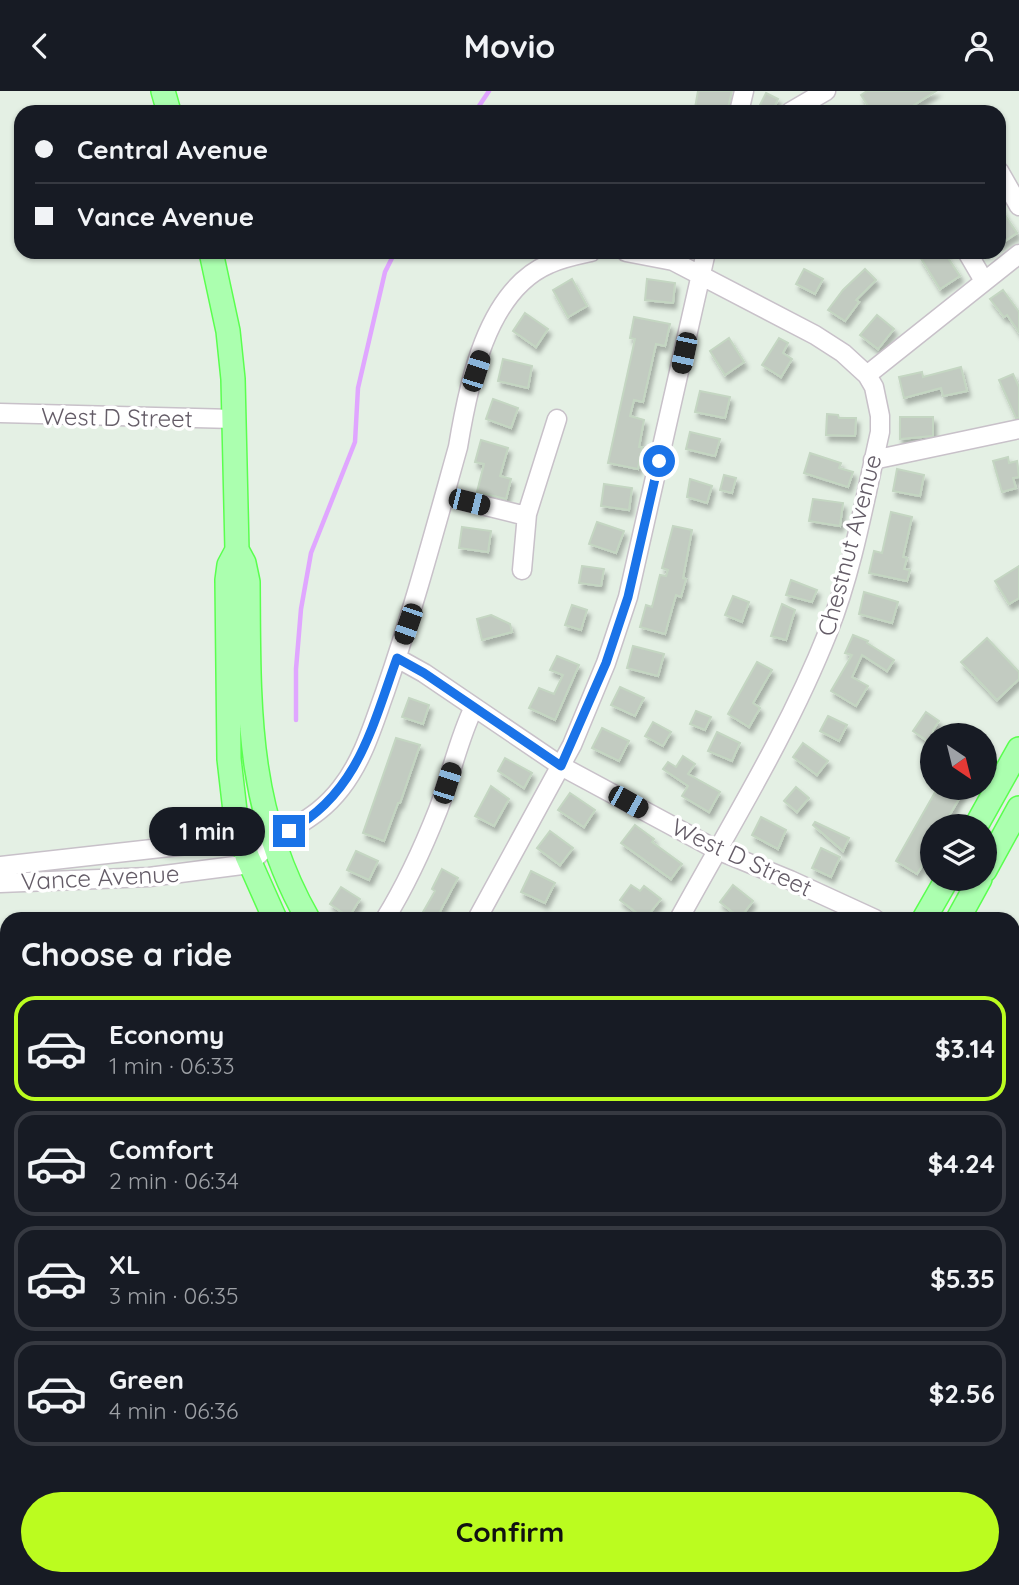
<!DOCTYPE html>
<html lang="en">
<head>
<meta charset="utf-8">
<style>
  body { margin:0; font-family:Quicksand,sans-serif; background:#242831; color:#f1f3f6; height:100vh; display:flex; flex-direction:column; font-size:26px; white-space:nowrap }
  * { box-sizing:border-box; margin:0 }
  p { font-size:23px; color:#9ea1a6 }
  .icon { flex:none; width:38px; height:38px; fill:none; stroke:currentColor; stroke-width:2; stroke-linecap:round; stroke-linejoin:round }
  .map { position:relative; flex:1; overflow:hidden }
  .drawer { position:absolute; left:0px; top:821px; width:1020px; height:674px; display:flex; flex-direction:column; background:#171b24; border-radius:21px 21px 0 0; box-shadow:0 2px 5px #0004 }
  .drawer>* { flex:none }
  .banner { position:absolute; left:14px; top:14px; width:992px; height:154px; border-radius:21px; box-shadow:0 2px 5px #0004; display:grid; align-content:center; height:154px; padding:0 21px; background:#171b24 }
  .needle { width:46px; rotate:145deg }
  .tools { position:absolute; left:920px; top:632px; display:grid; gap:14px }
  .tools a { display:grid; place-items:center; width:77px; height:77px; border-radius:50%; background:#171b24; box-shadow:0 2px 5px #0004; font-size:35px }
  .end { position:absolute; width:32px; height:32px; margin:-16px; border:9px solid #1a73e8; background:#fff; box-shadow:0 0 0 4px #fff }
  .from { border-radius:50% }
  .bubble { position:absolute; height:49px; border-radius:24px; background:#171b24; box-shadow:0 2px 5px #0004; font-size:23px; font-weight:800; line-height:49px; text-align:center }
  .car { position:absolute; width:21px; height:42px; margin:-21px -10px; border-radius:9px; box-shadow:0 0 5px 2px #0007; background:linear-gradient(#222 24%,#8ab4d8 0 40%,#222 0 76%,#8ab4d8 0 86%,#222 0) }
  .banner b { display:flex; align-items:center; gap:24px; height:66px; font-size:26px }
  .banner b+b { border-top:2px solid #363941 }
  .banner i { width:18px; height:18px; background:#f1f3f6 }
  ul { padding:0; list-style:none }
  li { display:flex; align-items:center; gap:21px; height:105px; margin:0 14px 10px; padding:0 7px; border:4px solid #363941; border-radius:21px }
  li div { flex:1 }
  li b { display:block; font-size:26px }
  li em { font-style:normal; font-weight:800 }
  li.active { border-color:#bbfc1f }
  li>.icon { width:63px; height:63px; stroke-width:1.5 }
  h2 { padding:0 21px; font-size:32px; line-height:84px }
  .cta { display:flex; gap:14px; margin-top:auto; padding:14px 21px }
  .cta a { flex:1; height:80px; border-radius:42px; background:#bbfc1f; color:#111; font-size:28px; font-weight:800; line-height:80px; text-align:center }
  header { display:flex; justify-content:space-between; align-items:center; height:91px; padding:0 21px; background:#171b24; font-size:32px; font-weight:800 }
  .map>svg:first-child { display:block }
  .green { fill:#bee1ea }
  .lines { fill:none; stroke-linecap:round; stroke-linejoin:round }
  .stream { stroke:#e0a6ff; stroke-width:4.5 }
  .building { fill:#c2cbc1; stroke:#c4d6c2; stroke-width:2; filter:url(#shadow) }
  .minor-casing { stroke:#c8c1c9; stroke-width:21 }
  .major-casing { stroke:#5aff4f; stroke-width:26 }
  .minor { stroke:#fff; stroke-width:18 }
  .major { stroke:#abffaf; stroke-width:23 }
  .route { stroke:#1a73e8; stroke-width:9 }
  .labels { text-anchor:middle; dominant-baseline:central; stroke-width:7; stroke-linejoin:round; paint-order:stroke }
  .street-label { font-size:24px; fill:#645c67; stroke:#fff }
</style>
</head>
<body>
<header><svg class="icon" aria-label="back" viewBox="0 0 24 24"><path d="M15 5l-7 7 7 7"/></svg>Movio<svg class="icon" aria-label="person" viewBox="0 0 24 24"><circle cx="12" cy="8" r="4"/><path d="M4 21q1-7 8-7t8 7"/></svg></header>
<div class="map">
<svg width="1019" height="1494" viewBox="0 0 1019 1494">
  <defs>
    <filter id="shadow"><feDropShadow dx="3" dy="5.5" stdDeviation="2" flood-color="#0004"/></filter>
  </defs>
  <rect width="100%" height="100%" fill="#e4f0e4"/>
  <!-- green -->
  <path class="green" d="M 7,1311 L 7,1488 L 279,1488 L 278,1494 L 0,1494 L 0,1319 Z"/>
  <g class="lines">
    <!-- stream -->
    <path class="stream" d="M 475,21 L 489,0
      M 296,629 L 296,578 L 301,518 L 311,462 L 355,351 L 358,297 L 385,181 L 395,161"/>
  </g>
  <!-- building -->
  <path class="building" d="M 698,0 L 732,0 L 727,21 L 695,17 Z
    M 867,0 L 936,0 L 903,21 L 872,21 L 861,4 Z
    M 766,2 L 778,8 L 772,21 L 759,16 Z
    M 999,115 L 1017,142 L 999,154 Z
    M 927,161 L 944,161 L 960,185 L 940,198 L 920,166 Z
    M 804,178 L 823,188 L 815,203 L 796,193 Z
    M 865,178 L 876,189 L 856,209 L 859,211 L 845,230 L 828,219 L 843,199 Z
    M 572,188 L 587,215 L 568,226 L 553,199 Z
    M 647,188 L 675,192 L 673,212 L 645,209 Z
    M 1003,199 L 1019,221 L 1019,241 L 1007,224 L 1004,226 L 990,208 Z
    M 525,222 L 548,238 L 536,256 L 513,240 Z
    M 877,224 L 894,238 L 878,258 L 860,244 Z
    M 634,226 L 670,233 L 665,255 L 656,253 L 643,311 L 634,309 L 630,325 L 644,329 L 639,356 L 642,356 L 638,378 L 608,372 L 635,248 L 630,247 Z
    M 729,247 L 744,271 L 725,284 L 710,260 Z
    M 779,247 L 788,252 L 783,262 L 792,268 L 781,286 L 762,274 Z
    M 503,268 L 532,275 L 528,297 L 498,290 Z
    M 961,276 L 967,300 L 943,305 L 941,297 L 904,307 L 899,286 L 922,281 L 923,286 Z
    M 1013,283 L 1019,296 L 1019,327 L 1016,327 L 999,289 Z
    M 700,300 L 730,306 L 725,327 L 695,321 Z
    M 493,308 L 518,317 L 511,337 L 486,328 Z
    M 827,323 L 838,324 L 839,327 L 856,327 L 855,345 L 826,344 Z
    M 900,326 L 933,326 L 933,345 L 900,348 Z
    M 690,341 L 720,348 L 715,365 L 686,358 Z
    M 481,349 L 508,357 L 500,385 L 511,388 L 506,408 L 477,401 L 484,373 L 475,371 Z
    M 810,362 L 841,372 L 839,377 L 853,381 L 848,396 L 804,382 Z
    M 1008,366 L 1009,372 L 1017,370 L 1019,386 L 1013,387 L 1016,397 L 1002,401 L 993,370 Z
    M 897,378 L 924,384 L 920,405 L 893,400 Z
    M 724,384 L 736,387 L 732,402 L 720,399 Z
    M 690,388 L 712,395 L 707,412 L 687,406 Z
    M 604,393 L 632,397 L 629,419 L 601,415 Z
    M 813,408 L 843,412 L 840,435 L 809,430 Z
    M 891,421 L 912,426 L 903,466 L 907,467 L 904,478 L 910,479 L 907,490 L 869,482 L 874,460 L 882,462 Z
    M 597,431 L 624,440 L 616,462 L 589,453 Z
    M 673,435 L 692,439 L 683,487 L 686,488 L 681,506 L 676,504 L 665,543 L 640,536 L 646,514 L 652,516 L 660,484 L 666,485 L 668,479 L 662,477 Z
    M 462,436 L 491,440 L 488,461 L 459,457 Z
    M 582,475 L 604,478 L 601,495 L 579,492 Z
    M 1019,475 L 1019,507 L 1009,513 L 995,490 Z
    M 791,489 L 817,499 L 812,511 L 786,504 Z
    M 864,501 L 898,511 L 892,532 L 859,523 Z
    M 733,505 L 749,511 L 742,531 L 725,524 Z
    M 782,513 L 795,519 L 786,549 L 771,545 Z
    M 572,514 L 587,519 L 581,539 L 565,534 Z
    M 491,524 L 510,533 L 512,541 L 482,549 L 477,528 Z
    M 853,544 L 868,550 L 867,552 L 894,569 L 887,580 L 862,564 L 852,586 L 868,595 L 856,615 L 831,600 L 852,564 L 845,562 Z
    M 987,547 L 1019,581 L 1019,588 L 997,609 L 961,571 Z
    M 633,555 L 664,563 L 658,585 L 627,577 Z
    M 557,565 L 579,574 L 555,629 L 529,617 L 539,597 L 554,603 L 563,584 L 550,579 Z
    M 757,571 L 772,579 L 753,612 L 760,617 L 749,636 L 728,623 Z
    M 620,596 L 644,607 L 635,625 L 611,614 Z
    M 409,607 L 429,614 L 423,633 L 402,626 Z
    M 696,620 L 711,626 L 705,639 L 690,633 Z
    M 926,621 L 939,630 L 933,639 L 933,654 L 913,640 Z
    M 828,625 L 847,634 L 839,650 L 820,640 Z
    M 653,631 L 671,641 L 663,655 L 645,645 Z
    M 602,637 L 629,650 L 619,670 L 592,657 Z
    M 717,641 L 740,652 L 732,670 L 708,660 Z
    M 396,647 L 420,654 L 400,712 L 398,712 L 384,750 L 363,742 Z
    M 803,652 L 828,670 L 817,684 L 793,666 Z
    M 683,665 L 695,673 L 688,683 L 720,701 L 709,721 L 682,705 L 688,695 L 663,678 L 668,671 L 676,676 Z
    M 505,667 L 532,682 L 524,697 L 498,680 Z
    M 491,695 L 509,708 L 494,735 L 475,725 Z
    M 796,696 L 809,707 L 797,721 L 784,710 Z
    M 938,696 L 966,696 L 943,735 L 933,735 L 933,758 L 917,783 L 896,770 Z
    M 570,702 L 595,719 L 584,736 L 558,719 Z
    M 761,726 L 786,739 L 778,758 L 752,744 Z
    M 815,731 L 849,747 L 843,760 L 813,734 Z
    M 635,734 L 654,748 L 652,751 L 682,773 L 671,788 L 621,752 Z
    M 550,740 L 573,757 L 560,774 L 537,757 Z
    M 821,757 L 840,766 L 831,786 L 812,777 Z
    M 356,760 L 378,770 L 369,789 L 347,779 Z
    M 442,778 L 458,787 L 436,828 L 419,828 L 435,800 L 432,798 Z
    M 531,780 L 555,792 L 545,812 L 521,801 Z
    M 631,794 L 640,800 L 644,795 L 661,808 L 645,828 L 620,809 Z
    M 733,794 L 753,810 L 740,827 L 720,811 Z
    M 341,796 L 360,808 L 349,826 L 330,813 Z"/>
  <g class="lines">
    <defs>
      <path id="minor" d="M 739,21 L 744,0
        M 790,21 L 826,0
        M 999,80 L 1019,115
        M 626,161 L 673,170 L 815,244 L 843,262 L 867,284 L 874,296 L 880,325 L 880,341 C 865,407 853,478 828,541 C 788,642 731,733 679,828
        M 967,161 L 984,190
        M 867,284 L 1019,163
        M 0,322 L 234,328
        M 873,369 L 1019,338
        M 445,405 L 518,423 L 527,423 L 557,328
        M 522,479 L 527,423
        M 397,567 L 424,582 L 561,675 L 717,759 L 790,789 L 875,828
        M 0,775 L 241,748 L 273,749
        M 0,792 L 149,786 L 242,774 C 256,770 263,757 275,749 C 301,731 321,723 341,697 C 363,669 373,634 385,601 C 413,520 435,438 458,356 C 468,295 486,200 549,173 C 562,167 577,164 591,161
        M 385,828 C 406,794 423,757 438,719 C 451,685 458,649 474,616
        M 477,828 L 572,654 L 606,572 L 628,506 L 706,161
        M 1013,895 L 1019,897
        M 0,924 L 7,979
        M 0,996 L 7,995
        M 1013,1009 L 1019,1012
        M 0,1109 L 7,1107
        M 1013,1125 L 1019,1115
        M 0,1196 L 7,1195
        M 891,1488 L 899,1494
        M 307,1494 L 307,1488"/>
      <path id="major" d="M 163,0 L 169,21
        M 211,161 L 228,240 L 233,288 L 237,459 L 244,472 L 248,491 C 249,613 245,718 308,828
        M 237,459 L 229,474 L 227,489 L 229,668 L 235,720 L 247,765 L 275,828
        M 976,735 L 1019,658
        M 985,779 L 1019,717
        M 924,828 L 947,788
        M 958,828 L 980,788
        M 1013,1350 L 1019,1355
        M 528,1494 L 532,1488
        M 573,1494 L 577,1488"/>
    </defs>
    <!-- minor casing -->
    <use href="#minor" class="minor-casing"/>
    <!-- major casing -->
    <use href="#major" class="major-casing"/>
    <!-- minor -->
    <use href="#minor" class="minor"/>
    <!-- major -->
    <use href="#major" class="major"/>
  </g>
  <g class="lines">
    <!-- route -->
    <path class="route" d="M 289,740 C 358,702 372,636 397,567 L 424,582 L 561,675 L 606,572 L 628,506 L 659,370"/>
  </g>
  <g class="labels">
    <!-- street labels -->
    <g class="street-label">
      <text transform="translate(117 326) rotate(1)">West D Street</text>
      <text transform="translate(849 454) rotate(-75)">Chestnut Avenue</text>
      <text transform="translate(742 766) rotate(25)">West D Street</text>
      <text transform="translate(100 786) rotate(-3)">Vance Avenue</text>
    </g>
  </g>
</svg>
<div class="tools">
<a><svg class="needle" viewBox="-14 -14 28 28"><path d="M0-13l5 13h-10z" fill="#e53935"/><path d="M0 13l5-13h-10z" fill="#9ea1a6"/></svg></a>
<a><svg class="icon" aria-label="layers" viewBox="0 0 24 24"><path d="M12 4l9 5-9 5-9-5zM3 14l9 5 9-5"/></svg></a>
</div>
<i class="end from" style="left:659px;top:370px"></i>
<i class="end" style="left:289px;top:740px"></i>
<div class="bubble" style="left:149px;top:716px;width:116px">1 min</div>
<i class="car" style="left:684px;top:262px;rotate:192deg"></i>
<i class="car" style="left:476px;top:280px;rotate:18deg"></i>
<i class="car" style="left:469px;top:411px;rotate:104deg"></i>
<i class="car" style="left:408px;top:533px;rotate:199deg"></i>
<i class="car" style="left:447px;top:692px;rotate:18deg"></i>
<i class="car" style="left:628px;top:711px;rotate:119deg"></i>
<div class="banner">
<b><i class="from"></i>Central Avenue</b>
<b><i></i>Vance Avenue</b>
</div>
<section class="drawer">
<h2>Choose a ride</h2>
<ul>
<li class="active"><svg class="icon" aria-label="car" viewBox="0 0 24 24"><path d="M5 17H2v-5l4-1 3-4h7l3 4 3 1v5h-3M9 17h6M6 11h13"/><circle cx="7" cy="17" r="2"/><circle cx="17" cy="17" r="2"/></svg><div><b>Economy</b><p>1 min · 06:33</p></div><em>$3.14</em></li>
<li><svg class="icon" aria-label="car" viewBox="0 0 24 24"><path d="M5 17H2v-5l4-1 3-4h7l3 4 3 1v5h-3M9 17h6M6 11h13"/><circle cx="7" cy="17" r="2"/><circle cx="17" cy="17" r="2"/></svg><div><b>Comfort</b><p>2 min · 06:34</p></div><em>$4.24</em></li>
<li><svg class="icon" aria-label="car" viewBox="0 0 24 24"><path d="M5 17H2v-5l4-1 3-4h7l3 4 3 1v5h-3M9 17h6M6 11h13"/><circle cx="7" cy="17" r="2"/><circle cx="17" cy="17" r="2"/></svg><div><b>XL</b><p>3 min · 06:35</p></div><em>$5.35</em></li>
<li><svg class="icon" aria-label="car" viewBox="0 0 24 24"><path d="M5 17H2v-5l4-1 3-4h7l3 4 3 1v5h-3M9 17h6M6 11h13"/><circle cx="7" cy="17" r="2"/><circle cx="17" cy="17" r="2"/></svg><div><b>Green</b><p>4 min · 06:36</p></div><em>$2.56</em></li>
</ul>
<div class="cta"><a>Confirm</a></div>
</section>
</div>
</body>
</html>
